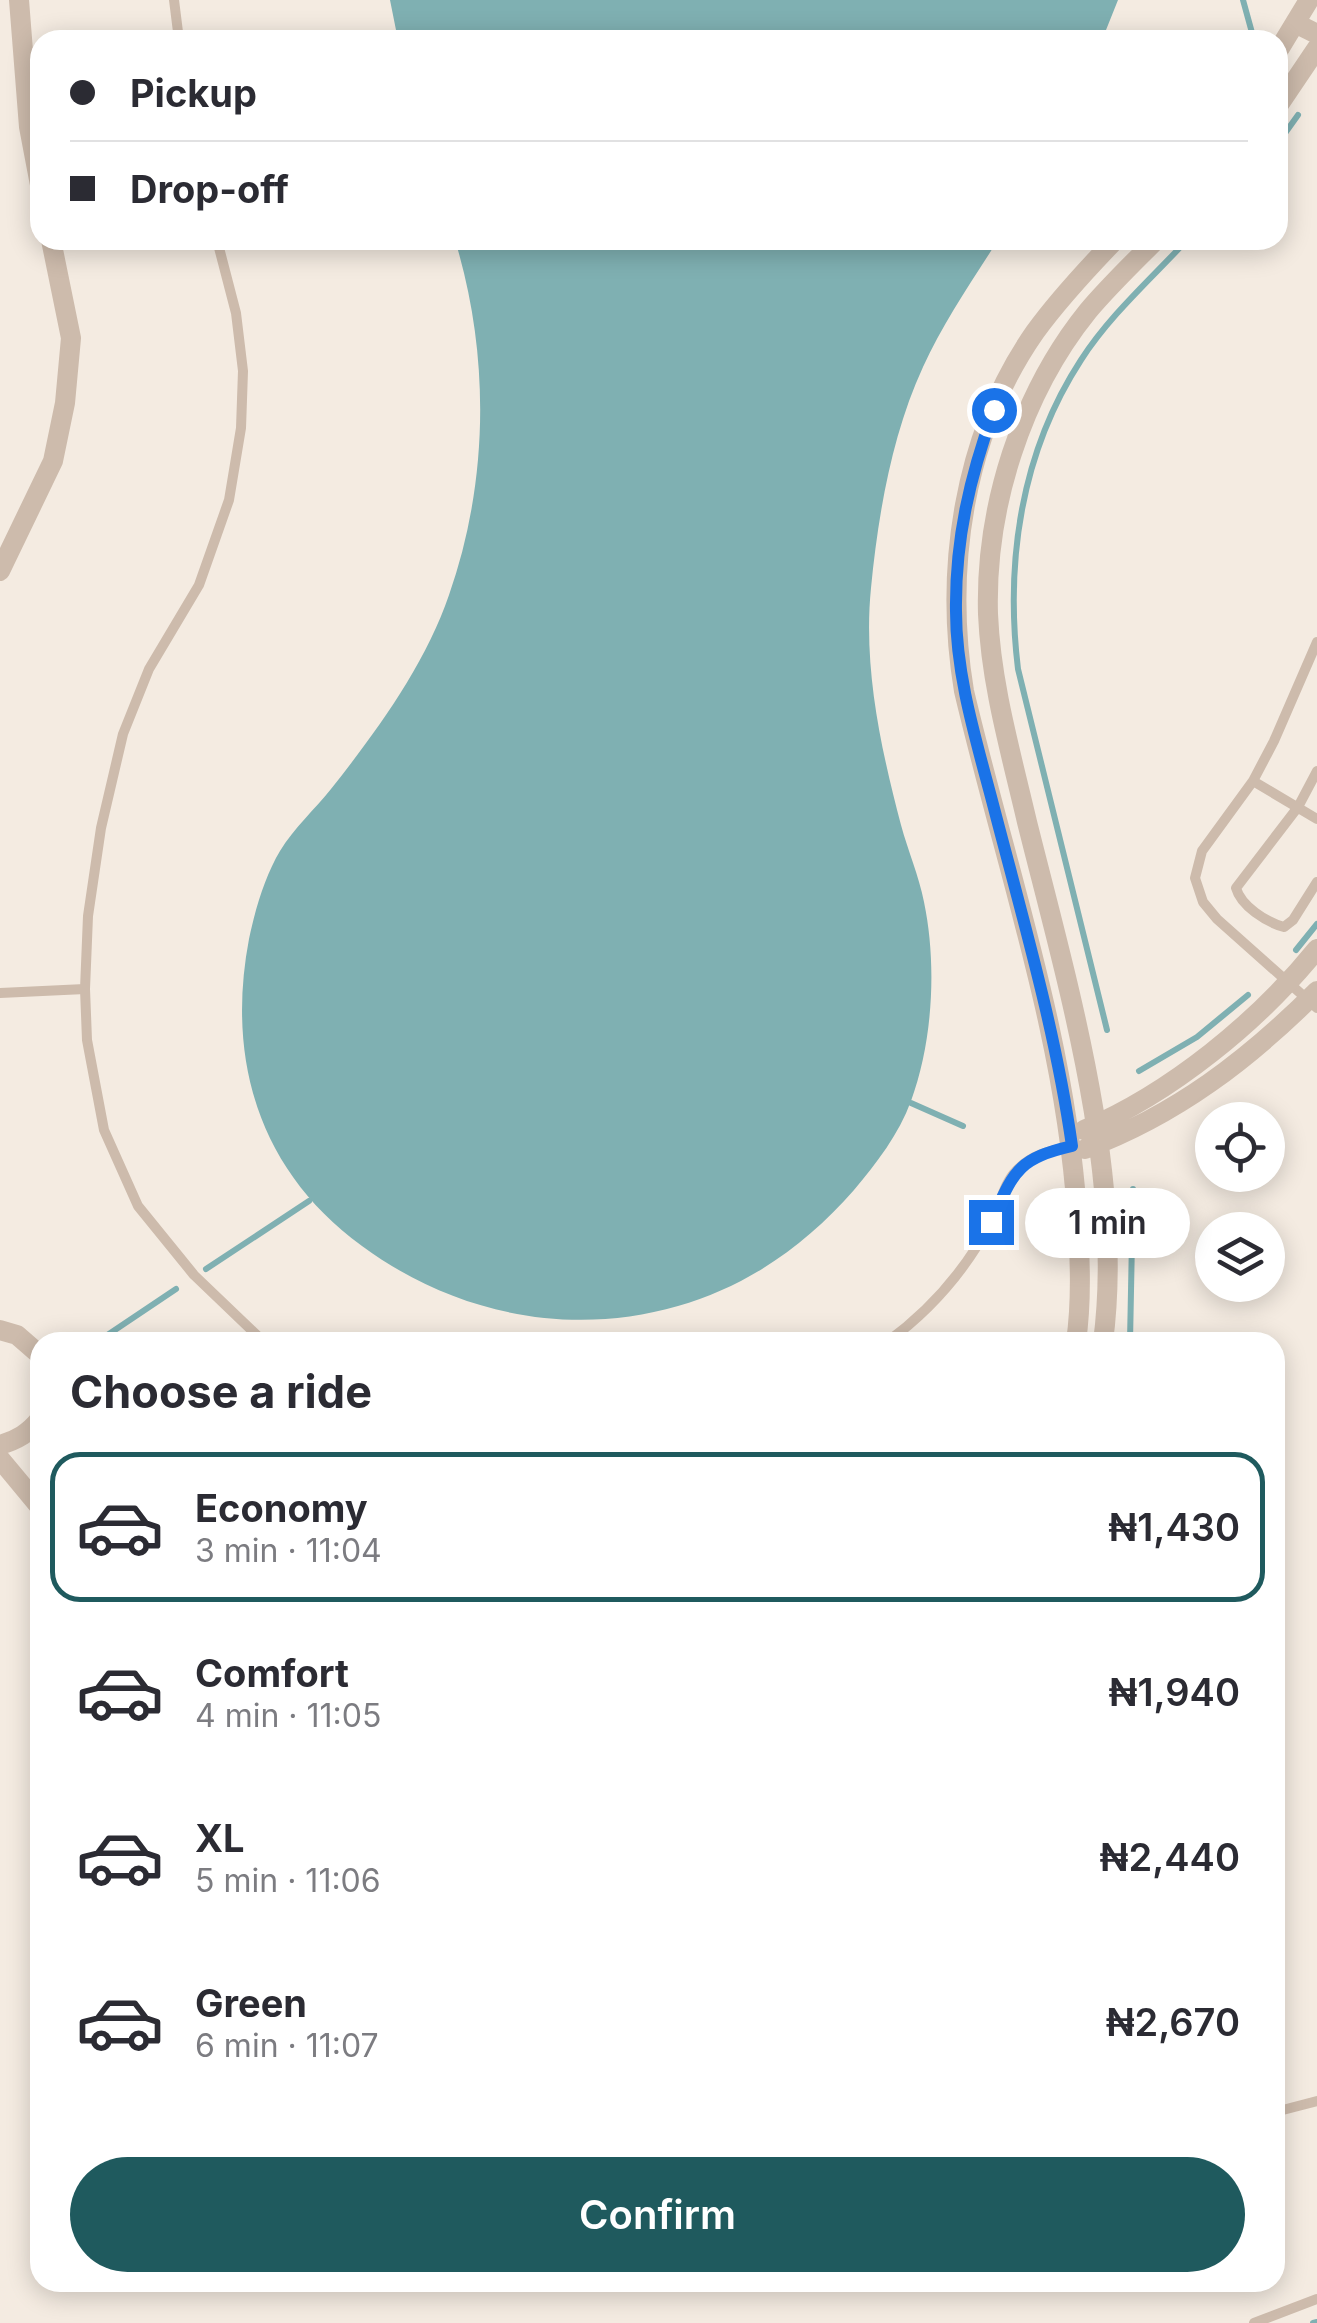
<!DOCTYPE html>
<html lang="en">
<head>
<meta charset="utf-8">
<style>
  body { margin:0; font-family:Inter,sans-serif; background:#f2f2f3; color:#2b2b33; height:100vh; display:flex; flex-direction:column; font-size:38px; white-space:nowrap }
  * { box-sizing:border-box; margin:0 }
  p { font-size:32px; color:#7c7c81 }
  .icon { flex:none; width:55px; height:55px; fill:none; stroke:currentColor; stroke-width:2; stroke-linecap:round; stroke-linejoin:round }
  .map { position:relative; flex:1; overflow:hidden }
  .details { position:absolute; left:30px; top:1332px; width:1255px; height:960px; display:flex; flex-direction:column; background:#fff; border-radius:30px; box-shadow:0 5px 25px #0003 }
  .details>* { flex:none }
  .top-card { position:absolute; left:30px; top:30px; width:1258px; height:220px; border-radius:30px; box-shadow:0 5px 25px #0003; display:grid; align-content:center; height:220px; padding:0 40px; background:#fff }
  .buttons { position:absolute; left:1195px; top:1102px; display:grid; gap:20px }
  .buttons a { display:grid; place-items:center; width:90px; height:90px; border-radius:50%; background:#fff; box-shadow:0 5px 25px #0003; font-size:50px }
  .end { position:absolute; width:45px; height:45px; margin:-22px; border:12px solid #1a73e8; background:#fff; box-shadow:0 0 0 5px #fff }
  .from { border-radius:50% }
  .bubble { position:absolute; height:70px; border-radius:35px; background:#fff; box-shadow:0 5px 25px #0003; font-size:32px; font-weight:600; line-height:70px; text-align:center }
  .top-card b { display:flex; align-items:center; gap:35px; height:95px; font-size:38px }
  .top-card b+b { border-top:2px solid #e1e1e2 }
  .top-card i { width:25px; height:25px; background:#2b2b33 }
  ul { padding:0; list-style:none }
  li { display:flex; align-items:center; gap:30px; height:150px; margin:0 20px 15px; padding:0 20px; border:5px solid transparent; border-radius:30px }
  li div { flex:1 }
  li b { display:block; font-size:38px }
  li em { font-style:normal; font-weight:600 }
  li.active { border-color:#1f5a5e }
  li>.icon { width:90px; height:90px; stroke-width:1.5 }
  h2 { padding:0 40px; font-size:45px; line-height:120px }
  .action { display:flex; gap:20px; margin-top:auto; padding:20px 40px }
  .action a { flex:1; height:115px; border-radius:60px; background:#1f5a5e; color:#fff; font-size:40px; font-weight:600; line-height:115px; text-align:center }
  .map>svg:first-child { display:block }
  .water { fill:#7fb0b2 }
  .lines { fill:none; stroke-linecap:round; stroke-linejoin:round }
  .stream { stroke:#7fb0b2; stroke-width:6 }
  .lane { stroke:#cdbbac; stroke-width:10 }
  .street { stroke:#cdbbac; stroke-width:20 }
  .route { stroke:#1a73e8; stroke-width:12 }
</style>
</head>
<body>
<div class="map">
<svg width="1317" height="2323" viewBox="0 0 1317 2323">
  <rect width="100%" height="100%" fill="#f4ebe1"/>
  <!-- water -->
  <path class="water" d="M 390,0 L 1118,0 L 1102,40 L 398,40 Z
    M 455,240 L 998,240 C 972,281 943,323 923,367 C 892,434 878,515 871,588 C 863,667 881,749 901,825 C 908,851 919,876 924,902 C 937,964 933,1041 911,1101 C 899,1134 876,1164 854,1190 C 806,1245 748,1286 678,1306 C 568,1338 453,1313 362,1246 C 259,1171 226,1060 249,939 C 255,910 265,876 280,851 C 294,828 315,809 331,789 C 377,731 425,665 449,595 C 489,481 490,355 455,240 Z"/>
  <g class="lines">
    <!-- stream -->
    <path class="stream" d="M 1243,0 L 1254,40
      M 1278,143 L 1298,115
      M 1296,950 L 1317,924
      M 1107,1030 L 1018,669 C 1005,562 1021,452 1081,360 C 1110,315 1151,279 1187,240
      M 1139,1071 L 1197,1037 L 1248,995
      M 911,1103 L 963,1126
      M 206,1269 L 309,1201
      M 97,1342 L 176,1289
      M 1130,1342 L 1133,1189
      M 1313,2323 L 1317,2322"/>
    <!-- lane -->
    <path class="lane" d="M 174,0 L 179,40
      M 217,240 L 236,313 L 243,371 L 241,428 L 229,500 L 199,585 L 149,669 L 123,734 L 101,828 L 88,916 L 85,989 L 87,1040 L 104,1130 L 138,1206 L 194,1275 L 264,1342
      M 1317,642 L 1274,741 L 1253,781 L 1202,851 L 1195,878 L 1203,902 L 1217,919 L 1317,1008
      M 1317,771 L 1298,807 L 1236,888 C 1241,906 1266,922 1284,927 L 1293,920 L 1317,882
      M 1253,781 L 1317,819
      M 0,993 L 85,989
      M 887,1342 C 931,1310 967,1268 992,1220 C 1000,1205 1004,1183 1016,1171 C 1031,1155 1049,1151 1071,1146
      M 1275,2112 L 1317,2101
      M 1254,2323 L 1317,2299"/>
    <!-- street -->
    <path class="street" d="M 19,0 L 29,127 L 40,185
      M 1295,23 L 1317,34
      M 1278,51 L 1309,0
      M 1278,106 L 1317,48
      M 0,571 L 53,461 L 65,403 L 71,338 L 51,240
      M 1084,1130 C 1171,1093 1258,1022 1317,949
      M 1085,1149 C 1176,1115 1248,1060 1317,991
      M 0,1330 L 17,1335 L 40,1355
      M 1076,1342 C 1082,1300 1080,1256 1077,1213 C 1065,1034 1005,865 964,691 C 944,570 963,435 1035,332 C 1059,299 1087,269 1115,240
      M 1103,1342 C 1125,1177 1067,982 1027,822 C 1011,753 991,685 988,614 C 985,508 1021,394 1088,311 C 1109,286 1133,263 1156,240
      M 0,1445 C 17,1440 29,1433 40,1419
      M 0,1459 L 40,1507"/>
  </g>
  <g class="lines">
    <!-- route -->
    <path class="route" d="M 991,1222 C 1014,1172 1016,1159 1072,1146 C 1056,1033 1024,923 995,812 C 978,746 956,679 956,611 C 955,540 970,476 994,410"/>
  </g>
</svg>
<div class="buttons">
<a><svg class="icon" aria-label="locate" viewBox="0 0 24 24"><circle cx="12" cy="12" r="6"/><path d="M12 2v4M12 18v4M2 12h4M18 12h4"/></svg></a>
<a><svg class="icon" aria-label="layers" viewBox="0 0 24 24"><path d="M12 4l9 5-9 5-9-5zM3 14l9 5 9-5"/></svg></a>
</div>
<i class="end from" style="left:994px;top:410px"></i>
<i class="end" style="left:991px;top:1222px"></i>
<div class="bubble" style="left:1025px;top:1188px;width:165px">1 min</div>
<div class="top-card">
<b><i class="from"></i>Pickup</b>
<b><i></i>Drop-off</b>
</div>
<section class="details">
<h2>Choose a ride</h2>
<ul>
<li class="active"><svg class="icon" aria-label="car" viewBox="0 0 24 24"><path d="M5 17H2v-5l4-1 3-4h7l3 4 3 1v5h-3M9 17h6M6 11h13"/><circle cx="7" cy="17" r="2"/><circle cx="17" cy="17" r="2"/></svg><div><b>Economy</b><p>3 min · 11:04</p></div><em>₦1,430</em></li>
<li><svg class="icon" aria-label="car" viewBox="0 0 24 24"><path d="M5 17H2v-5l4-1 3-4h7l3 4 3 1v5h-3M9 17h6M6 11h13"/><circle cx="7" cy="17" r="2"/><circle cx="17" cy="17" r="2"/></svg><div><b>Comfort</b><p>4 min · 11:05</p></div><em>₦1,940</em></li>
<li><svg class="icon" aria-label="car" viewBox="0 0 24 24"><path d="M5 17H2v-5l4-1 3-4h7l3 4 3 1v5h-3M9 17h6M6 11h13"/><circle cx="7" cy="17" r="2"/><circle cx="17" cy="17" r="2"/></svg><div><b>XL</b><p>5 min · 11:06</p></div><em>₦2,440</em></li>
<li><svg class="icon" aria-label="car" viewBox="0 0 24 24"><path d="M5 17H2v-5l4-1 3-4h7l3 4 3 1v5h-3M9 17h6M6 11h13"/><circle cx="7" cy="17" r="2"/><circle cx="17" cy="17" r="2"/></svg><div><b>Green</b><p>6 min · 11:07</p></div><em>₦2,670</em></li>
</ul>
<div class="action"><a>Confirm</a></div>
</section>
</div>
</body>
</html>
